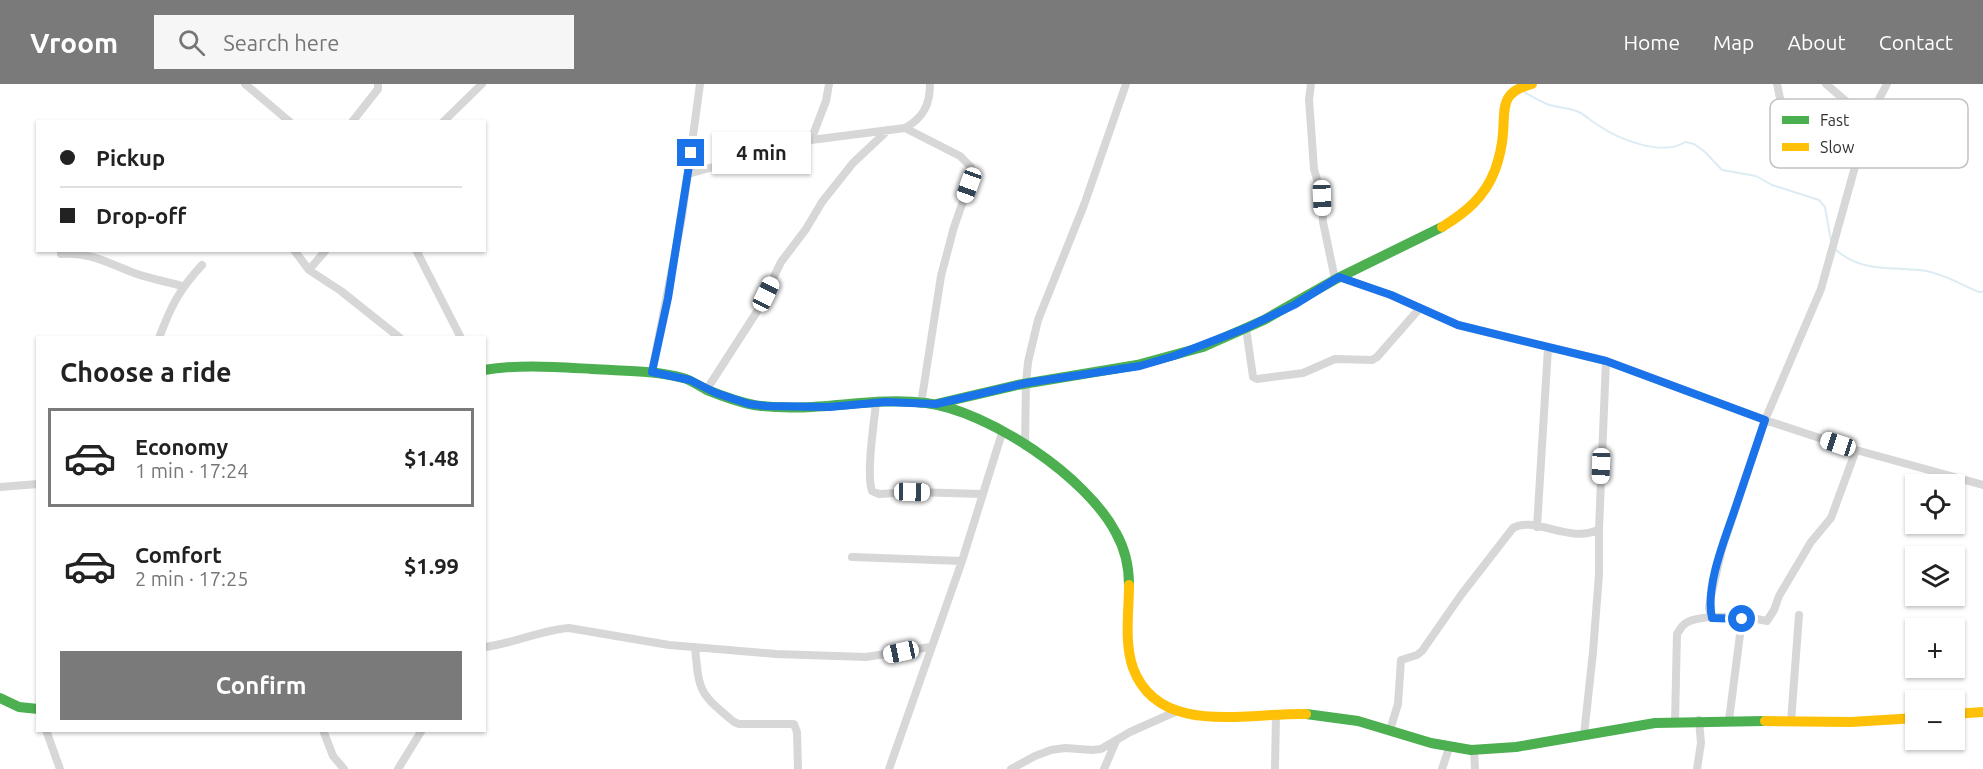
<!DOCTYPE html>
<html lang="en">
<head>
<meta charset="utf-8">
<style>
  body { margin:0; font-family:Ubuntu,sans-serif; background:#f6f6f6; color:#222; height:100vh; display:flex; flex-direction:column; font-size:22px; white-space:nowrap }
  * { box-sizing:border-box; margin:0 }
  p { font-size:20px; color:#767676 }
  .icon { flex:none; width:33px; height:33px; fill:none; stroke:currentColor; stroke-width:2; stroke-linecap:round; stroke-linejoin:round }
  .map { position:relative; flex:1; overflow:hidden }
  .panel { position:absolute; left:36px; top:252px; width:450px; height:396px; display:flex; flex-direction:column; background:#fff; border-radius:0px; box-shadow:0 2px 4px #0004 }
  .panel>* { flex:none }
  .top-card { position:absolute; left:36px; top:36px; width:450px; height:132px; border-radius:0px; box-shadow:0 2px 4px #0004; display:grid; align-content:center; height:132px; padding:0 24px; background:#fff }
  .fabs { position:absolute; left:1905px; top:390px; display:grid; gap:12px }
  .fabs a { display:grid; place-items:center; width:60px; height:60px; border-radius:0px; background:#fff; box-shadow:0 2px 4px #0004; font-size:30px }
  .end { position:absolute; width:27px; height:27px; margin:-14px; border:8px solid #1a73e8; background:#fff; box-shadow:0 0 0 3px #fff }
  .from { border-radius:50% }
  .bubble { position:absolute; height:42px; border-radius:0px; background:#fff; box-shadow:0 2px 4px #0004; font-size:20px; font-weight:700; line-height:42px; text-align:center }
  .car { position:absolute; width:18px; height:36px; margin:-18px -9px; border-radius:8px; box-shadow:0 0 4px 2px #0007; background:linear-gradient(#fff 24%,#345 0 40%,#fff 0 76%,#345 0 86%,#fff 0) }
  .top-card b { display:flex; align-items:center; gap:21px; height:57px; font-size:22px }
  .top-card b+b { border-top:2px solid #e0e0e0 }
  .top-card i { width:15px; height:15px; background:#222 }
  ul { padding:0; list-style:none }
  li { display:flex; align-items:center; gap:18px; height:99px; margin:0 12px 9px; padding:0 12px; border:3px solid transparent; border-radius:0px }
  li div { flex:1 }
  li b { display:block; font-size:22px }
  li em { font-style:normal; font-weight:700 }
  li.active { border-color:#7a7a7a }
  li>.icon { width:54px; height:54px; stroke-width:1.5 }
  h2 { padding:0 24px; font-size:27px; line-height:72px }
  .primary-button { display:flex; gap:12px; margin-top:auto; padding:12px 24px }
  .primary-button a { flex:1; height:69px; border-radius:0px; background:#7a7a7a; color:#fff; font-size:24px; font-weight:700; line-height:69px; text-align:center }
  header { display:flex; align-items:center; gap:36px; box-sizing:border-box; height:84px; padding:0 30px; background:#7a7a7a; color:#fff }
  header strong { font-size:28px }
  nav { display:flex; gap:33px; margin-inline-start:auto; font-size:21px }
  .search { width:420px; height:54px; background:#f6f6f6; display:flex; align-items:center; gap:15px; box-sizing:border-box; padding:0 21px; border-radius:0px; color:#767676; font-size:22px }
  .map>svg:first-child { display:block }
  .lines { fill:none; stroke-linecap:round; stroke-linejoin:round }
  .stream { stroke:#ddebf3; stroke-width:2 }
  .street { stroke:#d7d7d7; stroke-width:8 }
  .fast { stroke:#4caf50; stroke-width:10 }
  .slow { stroke:#ffc107; stroke-width:10 }
  .route { stroke:#1a73e8; stroke-width:8 }
  .key { fill:#fff; stroke:#c2c2c2; stroke-width:1.5 }
  .key-label { font-size:16px; fill:#333 }
</style>
</head>
<body>
<header>
<strong>Vroom</strong>
<div class="search"><svg class="icon" aria-label="search" viewBox="0 0 24 24"><circle cx="10" cy="10" r="6"/><path d="M15 15l6 6"/></svg>Search here</div>
<nav><a>Home</a><a>Map</a><a>About</a><a>Contact</a></nav>
</header>
<div class="map">
<svg width="1983" height="685" viewBox="0 0 1983 685">
  <rect width="100%" height="100%" fill="#fff"/>
  <g class="lines">
    <!-- stream -->
    <path class="stream" d="M 1523,7 C 1527,10 1542,18 1547,20 C 1557,24 1568,23 1579,28 C 1585,31 1591,37 1598,41 C 1618,55 1662,73 1685,58 L 1694,60 L 1705,68 L 1722,86 L 1756,92 L 1772,101 L 1819,116 L 1825,123 L 1831,157
      M 1835,165 C 1862,190 1894,182 1926,187 C 1944,190 1962,201 1979,208 L 1983,208"/>
    <!-- street -->
    <path class="street" d="M 245,0 L 290,38
      M 1311,0 L 1309,15 L 1314,85 L 1322,114 L 1323,138 L 1335,195
      M 1777,0 L 1786,42
      M 1826,0 L 1868,36 L 1887,0
      M 352,38 L 378,5 L 378,0
      M 443,38 L 482,0
      M 905,44 L 960,72 L 971,83 L 972,92 L 954,143 L 941,192 L 921,320
      M 811,56 L 905,44 C 923,34 930,21 930,0
      M 688,90 L 763,69 L 802,61 L 811,56 L 826,17 L 829,0
      M 294,166 L 309,186 L 341,207 L 400,254
      M 416,166 L 461,254
      M 61,170 C 93,168 109,180 137,190 C 152,195 168,198 182,202
      M 309,186 L 326,166
      M 1339,193 L 1391,211 L 1458,241 L 1606,277 L 1765,336 L 1856,366 L 1983,401
      M 1246,244 L 1253,293 L 1257,295 L 1303,289 L 1335,275 L 1372,276 L 1377,273 L 1420,224
      M 159,254 C 171,222 179,206 202,181
      M 652,288 L 682,133 L 700,0
      M 707,305 L 758,226 L 781,178 L 806,145 L 822,118 L 853,79 L 888,46
      M 876,319 C 874,340 866,389 872,407 L 879,410 L 912,408 L 983,410
      M 1025,362 L 1026,299 L 1028,278 L 1038,236 L 1084,121 L 1126,0
      M 0,403 L 38,400
      M 1537,443 L 1548,264
      M 852,473 L 962,477
      M 1711,534 L 1709,524 L 1711,512 L 1722,465 L 1765,336 L 1821,205 L 1868,36
      M 484,563 C 513,560 540,546 569,544 L 669,561 L 776,570 L 866,573 L 930,563
      M 695,563 C 699,608 699,609 734,638 L 739,640 L 794,640 L 797,648 L 798,685
      M 1729,636 L 1742,535
      M 1675,638 L 1677,550 C 1680,546 1681,542 1686,539 C 1702,529 1749,533 1767,537 L 1774,526 L 1779,512 L 1811,458 L 1831,434 L 1856,366
      M 1791,638 L 1799,531
      M 46,646 L 60,685
      M 323,646 L 333,672 L 344,685
      M 1390,646 L 1398,620 L 1401,576 L 1417,571 L 1422,567 L 1461,511 L 1513,444 C 1534,431 1571,461 1599,445
      M 1584,651 L 1593,568 L 1599,490 L 1599,445 L 1606,277
      M 1474,666 L 1475,685
      M 398,685 L 422,646
      M 889,685 L 962,477 L 1002,349
      M 1011,685 L 1035,672 L 1051,666 L 1065,664 L 1092,666 L 1101,665 L 1130,648 L 1175,628
      M 1104,685 L 1116,657
      M 1275,685 L 1276,631
      M 1442,685 L 1449,664
      M 1697,685 L 1701,659 L 1699,636"/>
    <!-- fast -->
    <path class="fast" d="M 484,286 C 520,280 556,283 592,285 C 622,287 654,286 683,294 C 691,296 699,302 707,306 C 722,312 738,318 754,321 C 812,330 869,312 926,319 C 989,327 1087,393 1116,449 C 1125,465 1129,483 1129,501
      M 936,320 L 1017,301 L 1137,281 L 1203,263 L 1264,236 L 1336,195 L 1442,143
      M 0,614 L 19,623 L 38,625
      M 1306,630 L 1358,637 L 1431,659 L 1471,666 L 1516,663 L 1655,639 L 1765,637"/>
    <!-- slow -->
    <path class="slow" d="M 1442,143 C 1465,129 1485,113 1495,86 C 1499,75 1502,62 1503,50 C 1505,23 1500,8 1532,0
      M 1129,501 C 1129,528 1124,558 1133,584 C 1159,654 1249,628 1306,630
      M 1954,630 L 1983,628
      M 1765,637 L 1851,638 L 1916,634"/>
  </g>
  <g class="lines">
    <!-- route -->
    <path class="route" d="M 691,69 L 668,214 L 652,288 L 690,296 L 716,309 L 749,320 L 766,322 L 829,323 L 885,318 L 936,320 L 1026,299 L 1140,282 L 1174,272 L 1246,244 L 1294,221 L 1339,193 L 1391,211 L 1458,241 L 1606,277 L 1765,336 C 1755,365 1745,395 1735,425 C 1725,455 1705,502 1712,534 L 1742,535"/>
  </g>
  <!-- legend -->
  <rect x="1770" y="15" width="198" height="69" rx="9" class="key"/>
  <rect x="1782" y="32" width="27" height="8" fill="#4caf50"/>
  <rect x="1782" y="59" width="27" height="8" fill="#ffc107"/>
  <g class="key-label">
    <text x="1820" y="42">Fast</text>
    <text x="1820" y="69">Slow</text>
  </g>
</svg>
<div class="fabs">
<a><svg class="icon" aria-label="locate" viewBox="0 0 24 24"><circle cx="12" cy="12" r="6"/><path d="M12 2v4M12 18v4M2 12h4M18 12h4"/></svg></a>
<a><svg class="icon" aria-label="layers" viewBox="0 0 24 24"><path d="M12 4l9 5-9 5-9-5zM3 14l9 5 9-5"/></svg></a>
<a>+</a>
<a>−</a>
</div>
<i class="end from" style="left:1742px;top:535px"></i>
<i class="end" style="left:691px;top:69px"></i>
<div class="bubble" style="left:712px;top:48px;width:99px">4 min</div>
<i class="car" style="left:969px;top:101px;rotate:200deg"></i>
<i class="car" style="left:1322px;top:114px;rotate:178deg"></i>
<i class="car" style="left:766px;top:210px;rotate:26deg"></i>
<i class="car" style="left:1838px;top:360px;rotate:288deg"></i>
<i class="car" style="left:1601px;top:382px;rotate:182deg"></i>
<i class="car" style="left:912px;top:408px;rotate:91deg"></i>
<i class="car" style="left:901px;top:568px;rotate:258deg"></i>
<div class="top-card">
<b><i class="from"></i>Pickup</b>
<b><i></i>Drop-off</b>
</div>
<section class="panel">
<h2>Choose a ride</h2>
<ul>
<li class="active"><svg class="icon" aria-label="car" viewBox="0 0 24 24"><path d="M5 17H2v-5l4-1 3-4h7l3 4 3 1v5h-3M9 17h6M6 11h13"/><circle cx="7" cy="17" r="2"/><circle cx="17" cy="17" r="2"/></svg><div><b>Economy</b><p>1 min · 17:24</p></div><em>$1.48</em></li>
<li><svg class="icon" aria-label="car" viewBox="0 0 24 24"><path d="M5 17H2v-5l4-1 3-4h7l3 4 3 1v5h-3M9 17h6M6 11h13"/><circle cx="7" cy="17" r="2"/><circle cx="17" cy="17" r="2"/></svg><div><b>Comfort</b><p>2 min · 17:25</p></div><em>$1.99</em></li>
</ul>
<div class="primary-button"><a>Confirm</a></div>
</section>
</div>
</body>
</html>
